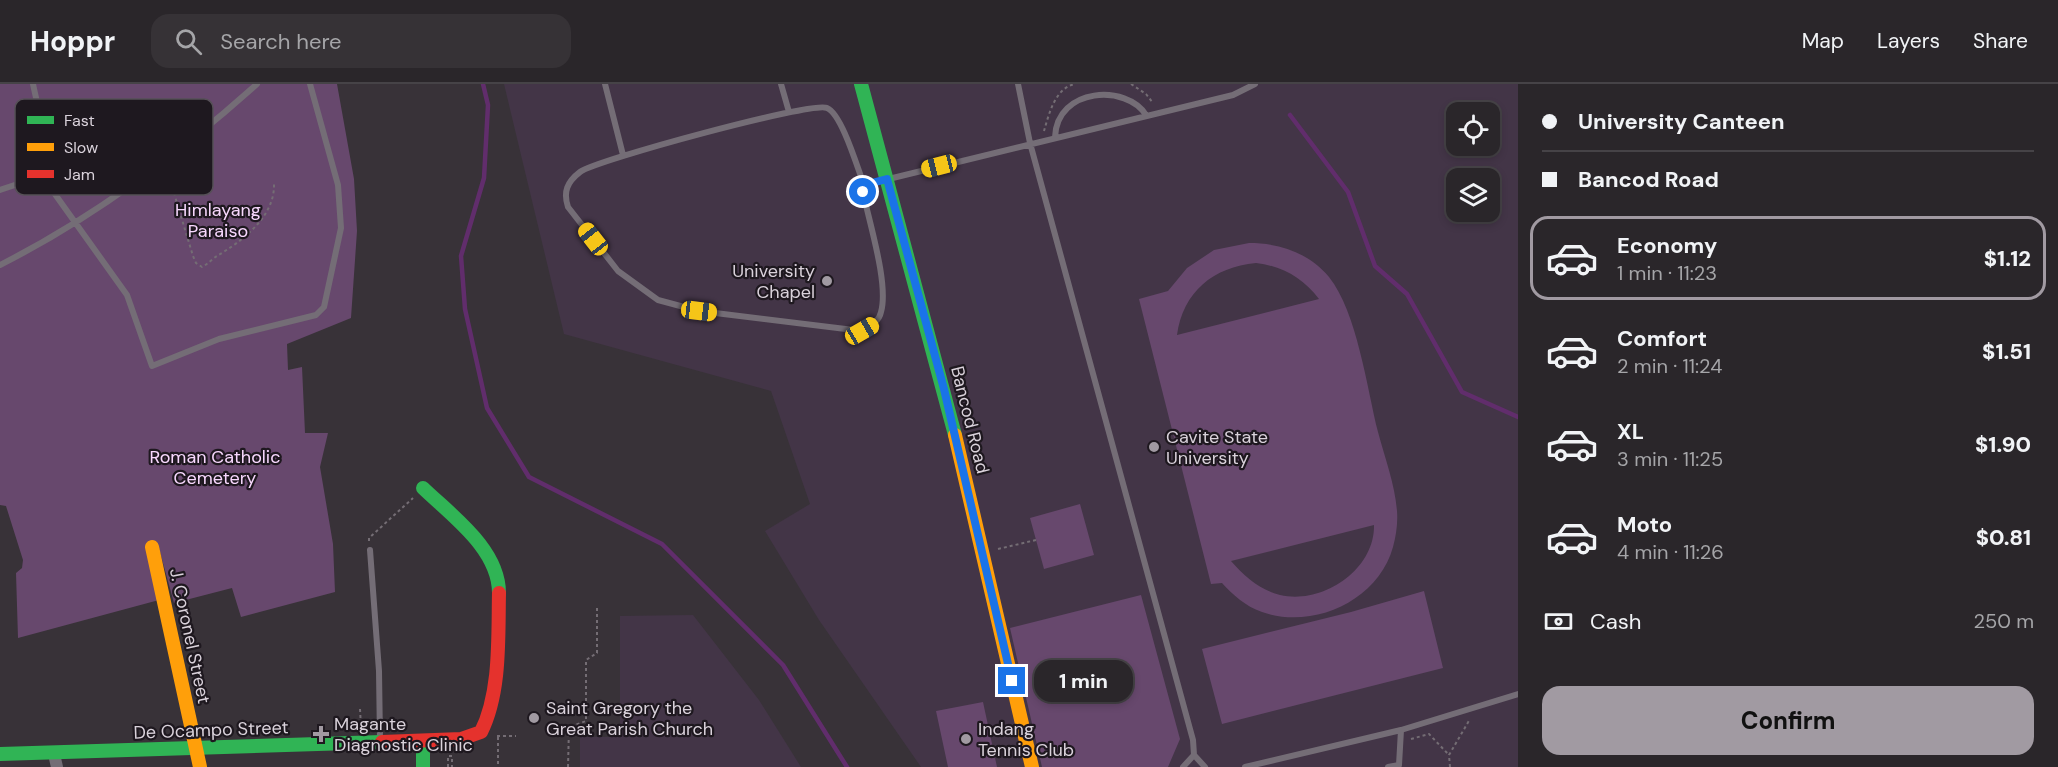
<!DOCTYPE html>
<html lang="en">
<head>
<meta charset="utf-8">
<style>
  body { margin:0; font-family:"DM Sans",sans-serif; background:#363236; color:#f1f3f6; height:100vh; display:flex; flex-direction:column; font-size:22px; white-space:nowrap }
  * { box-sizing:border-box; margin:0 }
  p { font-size:20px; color:#a5a5a8 }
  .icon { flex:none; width:33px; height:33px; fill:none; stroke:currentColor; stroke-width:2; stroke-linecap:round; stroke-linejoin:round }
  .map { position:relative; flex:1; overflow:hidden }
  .sheet { display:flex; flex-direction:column; background:#2a262a; width:540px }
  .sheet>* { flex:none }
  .hud { display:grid; align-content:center; height:132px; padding:0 24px; background:#2a262a }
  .fabs { position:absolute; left:1446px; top:18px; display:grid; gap:12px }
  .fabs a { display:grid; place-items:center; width:54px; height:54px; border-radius:12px; background:#2a262a; box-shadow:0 3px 9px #0003,0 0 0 2px #464347; font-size:30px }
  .end { position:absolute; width:27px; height:27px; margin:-14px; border:8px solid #1a73e8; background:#fff; box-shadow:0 0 0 3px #fff }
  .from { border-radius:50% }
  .bubble { position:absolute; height:42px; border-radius:18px; background:#2a262a; box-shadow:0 3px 9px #0003,0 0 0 2px #464347; font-size:20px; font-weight:800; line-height:42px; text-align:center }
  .car { position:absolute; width:18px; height:36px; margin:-18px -9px; border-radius:8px; box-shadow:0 0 4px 2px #0007; background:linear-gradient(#f5c518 24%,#345 0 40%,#f5c518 0 76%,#345 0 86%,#f5c518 0) }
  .hud b { display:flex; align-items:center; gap:21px; height:57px; font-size:22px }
  .hud b+b { border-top:2px solid #464347 }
  .hud i { width:15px; height:15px; background:#f1f3f6 }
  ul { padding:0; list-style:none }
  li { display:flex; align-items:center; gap:18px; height:84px; margin:0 12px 9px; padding:0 12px; border:3px solid transparent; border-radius:18px }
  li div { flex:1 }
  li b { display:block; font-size:22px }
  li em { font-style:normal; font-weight:800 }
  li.on { border-color:#a19aa2 }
  li>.icon { width:54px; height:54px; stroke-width:1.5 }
  .pay { display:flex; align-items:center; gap:15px; height:66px; padding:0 24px; font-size:22px }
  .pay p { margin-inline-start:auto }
  .cta { display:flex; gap:12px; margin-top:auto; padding:12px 24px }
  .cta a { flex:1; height:69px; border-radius:18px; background:#a19aa2; color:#111; font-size:24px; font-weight:800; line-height:69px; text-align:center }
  header { display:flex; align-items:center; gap:36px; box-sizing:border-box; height:84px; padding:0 30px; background:#2a262a; border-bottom:2px solid #464347 }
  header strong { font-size:28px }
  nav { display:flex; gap:33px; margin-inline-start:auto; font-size:21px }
  .search { width:420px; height:54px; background:#363236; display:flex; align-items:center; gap:15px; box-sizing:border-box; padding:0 21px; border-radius:18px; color:#a5a5a8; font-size:22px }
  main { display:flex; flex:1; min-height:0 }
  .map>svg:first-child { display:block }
  .built { fill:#433547; fill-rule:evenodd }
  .green { fill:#67486d; fill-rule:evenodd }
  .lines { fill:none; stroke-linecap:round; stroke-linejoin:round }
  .stream { stroke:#612d6c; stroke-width:4.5 }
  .path { stroke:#746d74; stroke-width:2; stroke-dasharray:3 3; stroke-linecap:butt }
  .lane { stroke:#746d76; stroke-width:6 }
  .street { stroke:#746d76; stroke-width:12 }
  .fast { stroke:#30b455; stroke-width:14 }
  .slow { stroke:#ff9f0a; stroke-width:14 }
  .jam { stroke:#e5322d; stroke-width:14 }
  .route { stroke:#1a73e8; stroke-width:8 }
  .poi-dot { fill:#a19aa2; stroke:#1e181f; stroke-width:2 }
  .labels { text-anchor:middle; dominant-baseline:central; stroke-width:4.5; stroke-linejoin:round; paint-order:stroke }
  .park-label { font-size:18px; fill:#f8d8fe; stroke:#1e181f }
  .poi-label { font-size:18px; fill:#dad2db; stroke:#1e181f; text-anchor:start }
  .street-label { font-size:18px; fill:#dad2db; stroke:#1e181f }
  .key { fill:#1e181f; stroke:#565057; stroke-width:1.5 }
  .key-label { font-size:16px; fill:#dad2db }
</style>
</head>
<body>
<header>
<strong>Hoppr</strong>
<div class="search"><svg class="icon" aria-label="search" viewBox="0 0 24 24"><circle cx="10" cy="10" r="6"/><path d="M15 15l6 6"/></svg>Search here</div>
<nav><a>Map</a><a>Layers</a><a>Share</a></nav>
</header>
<main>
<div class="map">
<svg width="1518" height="683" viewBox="0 0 1518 683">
  <rect width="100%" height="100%" fill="#383238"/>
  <!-- built -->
  <path class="built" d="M 504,0 L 1518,0 L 1518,683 L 921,683 L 819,536 L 765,447 L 810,420 L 771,307 L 564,250 ZM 1456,28 L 1490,28 L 1490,62 L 1456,62 ZM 1456,94 L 1490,94 L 1490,128 L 1456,128 Z
    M 693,531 L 759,616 L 801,683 L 580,683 L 580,653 L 620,653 L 620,532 Z"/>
  <!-- green -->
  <path class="green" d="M 0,0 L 337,0 L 354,95 L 357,147 L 351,234 L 287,260 L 288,286 L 302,283 L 305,349 L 328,349 L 320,383 L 333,460 L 335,508 L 241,533 L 232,504 L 174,519 L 158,461 L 159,516 L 18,554 L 16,489 L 22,484 L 23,476 L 6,422 L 0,421 Z
    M 1249,159 C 1280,159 1309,169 1329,193 C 1357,228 1367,304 1378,348 C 1385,374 1395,401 1397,427 C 1398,439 1396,452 1393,463 C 1378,517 1313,546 1262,528 C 1245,522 1233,511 1222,499 L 1211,500 L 1139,215 L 1168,207 L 1187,184 L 1214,166 ZM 1256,179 C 1282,182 1303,194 1319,215 L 1177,251 C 1183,208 1213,183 1256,179 ZM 1374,441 C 1375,486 1322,521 1280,511 C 1260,506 1244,492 1231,477 Z
    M 1080,420 L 1094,471 L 1044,485 L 1030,434 Z
    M 1424,507 L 1443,584 L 1222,640 L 1202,565 L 1351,528 Z
    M 1141,511 L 1180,655 L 1168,683 L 1042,683 L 1010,544 Z
    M 983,618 L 997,683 L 948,683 L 936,627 Z"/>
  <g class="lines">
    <!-- stream -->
    <path class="stream" d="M 483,0 L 488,21 L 484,94 L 461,172 L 465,225 L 487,324 L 529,393 L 662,460 L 783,581 L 847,683
      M 1290,31 L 1348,108 L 1375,182 L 1407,210 L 1462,308 L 1518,333"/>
    <!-- path -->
    <path class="path" d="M 1131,0 L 1146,10 L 1153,19
      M 1044,47 C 1049,30 1055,4 1075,0
      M 167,86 L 193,172 L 196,179 L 202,183 C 208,180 212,175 217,172 C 242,157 275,133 274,100
      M 369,457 L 369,454 L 413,414
      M 998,465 L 1036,456
      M 360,625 L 361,643
      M 497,652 L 516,652
      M 498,653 L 498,683
      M 1411,655 L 1429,650 L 1449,671
      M 448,683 L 448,672 L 452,672 L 452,683
      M 568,683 L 569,643 L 586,637 L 586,576 L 597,569 L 597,522
      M 1450,683 L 1449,671 L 1470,635"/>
    <!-- lane -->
    <path class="lane" d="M 33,0 C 37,21 53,74 42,92 L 127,211 L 152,282 L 219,255 L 316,231 L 324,223 L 341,144 L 338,101 L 310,0
      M 605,0 L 623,71
      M 781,0 L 789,28
      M 1018,0 L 1030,59 L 1193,656 L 1194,671 L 1205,683
      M 1055,53 C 1057,3 1127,0 1146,31
      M 864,101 C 858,86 842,30 827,24 C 813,17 596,76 580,88 C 567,98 563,108 568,123 L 618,187 L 658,216 L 699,227 L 862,247 C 870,242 879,238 881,228 C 889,200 869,138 863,108 L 864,101 L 1233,11 L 1255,0
      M 0,106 L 42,92
      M 0,181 C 93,134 180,69 257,0
      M 370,466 L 379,587 L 380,657
      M 1183,683 L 1194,671
      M 1245,683 L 1401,646 L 1518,610
      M 1388,683 L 1399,681 L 1401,646"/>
    <!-- street -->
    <path class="street" d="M 54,670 L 57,683"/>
    <!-- fast -->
    <path class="fast" d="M 861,0 L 955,351
      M 423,404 C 452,432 499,465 499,509
      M 423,657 L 423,683
      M 0,670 L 382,658"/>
    <!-- slow -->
    <path class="slow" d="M 955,351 L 1032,683
      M 152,463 L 200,683"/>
    <!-- jam -->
    <path class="jam" d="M 382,658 L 461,655 L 481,648 C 501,608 498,553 499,509"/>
  </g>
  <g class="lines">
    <!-- route -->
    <path class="route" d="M 863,108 L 864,101 L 887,95 L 944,305 L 1012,597"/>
  </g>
  <!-- markers -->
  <g class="poi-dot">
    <circle cx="827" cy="197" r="6"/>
    <circle cx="1154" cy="363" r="6"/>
    <circle cx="534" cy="634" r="6"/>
    <path d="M318 641h6v6h6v6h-6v6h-6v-6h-6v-6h6z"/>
    <circle cx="966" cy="655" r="6"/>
  </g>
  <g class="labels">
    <!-- park labels -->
    <g class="park-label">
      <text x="218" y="126">Himlayang<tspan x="218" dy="21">Paraiso</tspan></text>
      <text x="215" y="373">Roman Catholic<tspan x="215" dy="21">Cemetery</tspan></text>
    </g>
    <!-- poi labels -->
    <g class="poi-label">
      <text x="815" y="187" text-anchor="end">University<tspan x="815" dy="21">Chapel</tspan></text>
      <text x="1166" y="353">Cavite State<tspan x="1166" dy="21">University</tspan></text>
      <text x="546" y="624">Saint Gregory the<tspan x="546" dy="21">Great Parish Church</tspan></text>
      <text x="334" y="640">Magante<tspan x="334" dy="21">Diagnostic Clinic</tspan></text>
      <text x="978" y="645">Indang<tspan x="978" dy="21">Tennis Club</tspan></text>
    </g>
    <!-- street labels -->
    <g class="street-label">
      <text transform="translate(970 336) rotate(76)">Bancod Road</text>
      <text transform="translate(190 552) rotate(78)">J. Coronel Street</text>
      <text transform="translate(211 646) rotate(-2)">De Ocampo Street</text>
    </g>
  </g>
  <!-- legend -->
  <rect x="15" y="15" width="198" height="96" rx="9" class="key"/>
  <rect x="27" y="32" width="27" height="8" fill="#30b455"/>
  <rect x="27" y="59" width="27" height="8" fill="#ff9f0a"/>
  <rect x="27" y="86" width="27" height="8" fill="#e5322d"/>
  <g class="key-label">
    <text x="64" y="42">Fast</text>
    <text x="64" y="69">Slow</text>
    <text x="64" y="96">Jam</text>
  </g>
</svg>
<div class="fabs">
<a><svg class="icon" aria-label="locate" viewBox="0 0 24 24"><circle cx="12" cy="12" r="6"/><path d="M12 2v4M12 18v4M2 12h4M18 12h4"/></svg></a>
<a><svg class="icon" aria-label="layers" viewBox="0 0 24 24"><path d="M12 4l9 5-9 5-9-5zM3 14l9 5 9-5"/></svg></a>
</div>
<i class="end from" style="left:863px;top:108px"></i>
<i class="end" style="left:1012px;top:597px"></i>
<div class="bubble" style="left:1034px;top:576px;width:99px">1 min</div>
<i class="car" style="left:939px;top:82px;rotate:256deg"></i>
<i class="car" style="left:593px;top:155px;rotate:322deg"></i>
<i class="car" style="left:699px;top:227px;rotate:97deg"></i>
<i class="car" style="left:862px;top:247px;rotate:60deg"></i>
</div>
<section class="sheet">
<div class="hud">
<b><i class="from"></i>University Canteen</b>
<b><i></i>Bancod Road</b>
</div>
<ul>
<li class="on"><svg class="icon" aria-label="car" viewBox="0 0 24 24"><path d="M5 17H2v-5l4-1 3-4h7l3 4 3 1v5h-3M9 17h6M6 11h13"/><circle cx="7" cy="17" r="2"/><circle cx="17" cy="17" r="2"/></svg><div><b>Economy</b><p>1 min · 11:23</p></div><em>$1.12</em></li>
<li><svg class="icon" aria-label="car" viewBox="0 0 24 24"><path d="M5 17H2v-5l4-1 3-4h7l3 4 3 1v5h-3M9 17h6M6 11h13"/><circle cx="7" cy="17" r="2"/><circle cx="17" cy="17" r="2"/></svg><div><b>Comfort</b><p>2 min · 11:24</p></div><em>$1.51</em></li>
<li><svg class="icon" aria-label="car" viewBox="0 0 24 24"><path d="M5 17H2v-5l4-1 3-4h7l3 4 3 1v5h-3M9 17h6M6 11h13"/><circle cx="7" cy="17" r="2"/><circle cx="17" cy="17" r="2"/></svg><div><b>XL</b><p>3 min · 11:25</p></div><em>$1.90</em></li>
<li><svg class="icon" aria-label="car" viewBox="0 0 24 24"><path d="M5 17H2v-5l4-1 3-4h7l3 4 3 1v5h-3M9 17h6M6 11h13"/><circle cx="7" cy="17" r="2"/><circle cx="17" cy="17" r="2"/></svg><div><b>Moto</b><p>4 min · 11:26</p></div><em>$0.81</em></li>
</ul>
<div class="pay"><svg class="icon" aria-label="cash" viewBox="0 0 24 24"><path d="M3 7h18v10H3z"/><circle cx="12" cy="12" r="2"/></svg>Cash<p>250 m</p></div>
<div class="cta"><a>Confirm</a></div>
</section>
</main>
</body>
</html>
